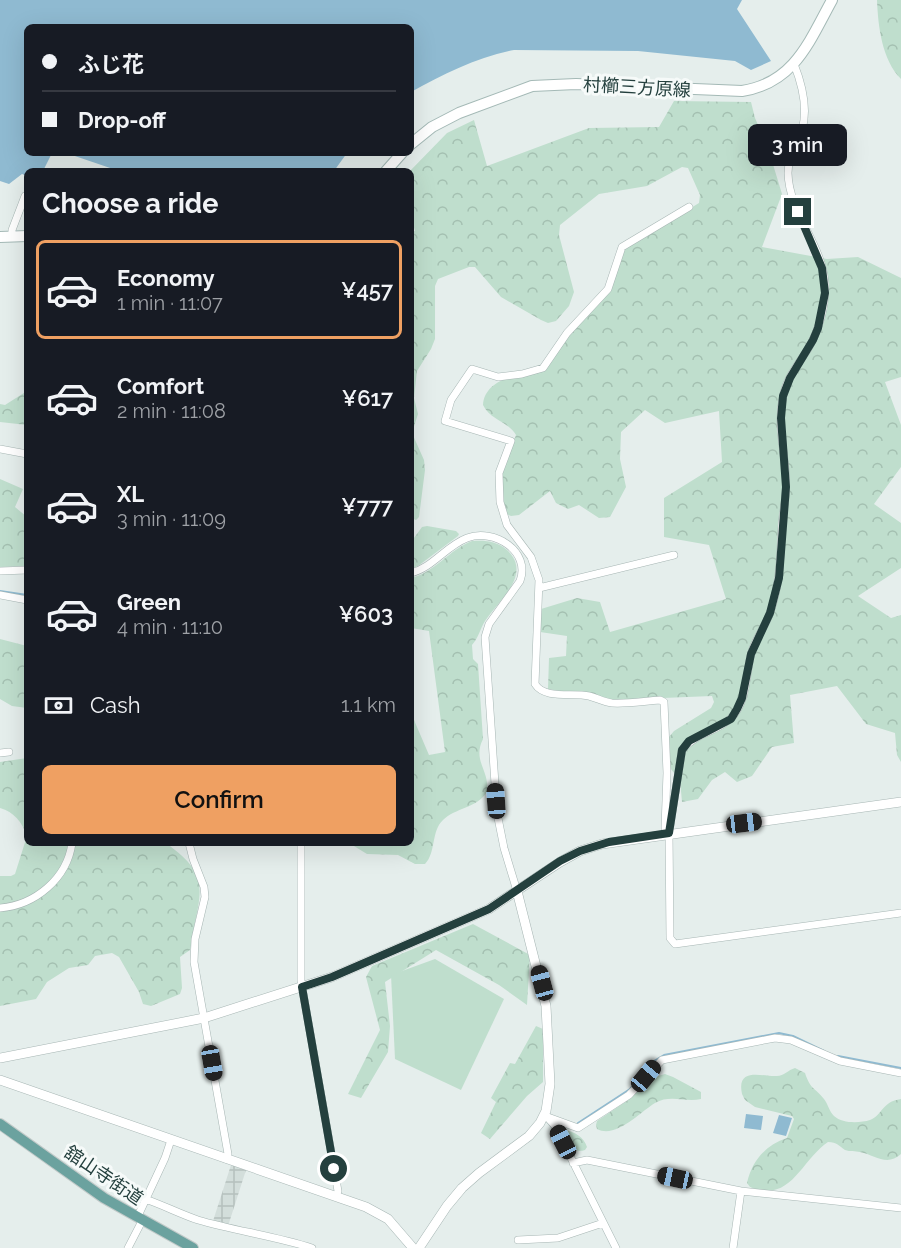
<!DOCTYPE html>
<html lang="en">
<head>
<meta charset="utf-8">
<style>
  body { margin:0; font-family:Raleway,"Noto Sans JP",sans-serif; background:#242831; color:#f1f3f6; height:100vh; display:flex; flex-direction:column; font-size:22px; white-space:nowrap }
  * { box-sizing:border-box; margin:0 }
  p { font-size:20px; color:#9ea1a6 }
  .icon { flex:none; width:33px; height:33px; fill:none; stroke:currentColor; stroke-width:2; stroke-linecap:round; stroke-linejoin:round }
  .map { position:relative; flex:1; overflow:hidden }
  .panel { position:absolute; left:24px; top:168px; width:390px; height:678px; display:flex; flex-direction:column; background:#171b24; border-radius:9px; box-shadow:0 6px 24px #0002 }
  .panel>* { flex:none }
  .hud { position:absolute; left:24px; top:24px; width:390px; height:132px; border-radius:9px; box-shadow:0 6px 24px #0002; display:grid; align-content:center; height:132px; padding:0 18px; background:#171b24 }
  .end { position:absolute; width:27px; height:27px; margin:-14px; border:8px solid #24403e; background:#fff; box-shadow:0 0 0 3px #fff }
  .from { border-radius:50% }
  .bubble { position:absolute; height:42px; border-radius:9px; background:#171b24; box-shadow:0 6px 24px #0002; font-size:20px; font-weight:600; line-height:42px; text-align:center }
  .car { position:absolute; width:18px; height:36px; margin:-18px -9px; border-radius:8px; box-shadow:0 0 4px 2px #0007; background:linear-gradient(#222 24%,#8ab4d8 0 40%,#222 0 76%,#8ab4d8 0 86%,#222 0) }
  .hud b { display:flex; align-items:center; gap:21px; height:57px; font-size:22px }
  .hud b+b { border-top:2px solid #363941 }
  .hud i { width:15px; height:15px; background:#f1f3f6 }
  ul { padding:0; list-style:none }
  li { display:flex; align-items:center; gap:18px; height:99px; margin:0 12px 9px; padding:0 6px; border:3px solid transparent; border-radius:9px }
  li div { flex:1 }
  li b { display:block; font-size:22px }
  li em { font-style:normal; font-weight:600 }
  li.active { border-color:#efa062 }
  li>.icon { width:54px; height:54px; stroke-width:1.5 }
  h2 { padding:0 18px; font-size:27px; line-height:72px }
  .pay { display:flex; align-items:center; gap:15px; height:66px; padding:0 18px; font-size:22px }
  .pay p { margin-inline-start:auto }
  .button { display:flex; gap:12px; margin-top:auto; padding:12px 18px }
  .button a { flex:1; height:69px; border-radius:9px; background:#efa062; color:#111; font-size:24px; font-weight:600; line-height:69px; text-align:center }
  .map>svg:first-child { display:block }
  .industrial { fill:url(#industrial-grid) }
  .forest { fill:url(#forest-crowns) }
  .green { fill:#bfdecd }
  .water { fill:#8fbad1 }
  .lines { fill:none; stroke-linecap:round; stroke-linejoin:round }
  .stream { stroke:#8fbad1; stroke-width:2 }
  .minor-casing { stroke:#a7b6b4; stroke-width:8 }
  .tertiary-casing { stroke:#a7b6b4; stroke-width:10 }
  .secondary-casing { stroke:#a4b9b6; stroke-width:12 }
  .primary-casing { stroke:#c2cac9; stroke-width:12 }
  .minor { stroke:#fff; stroke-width:7 }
  .tertiary { stroke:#fff; stroke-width:9 }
  .secondary { stroke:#fff; stroke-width:10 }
  .primary { stroke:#6ba29f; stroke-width:10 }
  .route { stroke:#24403e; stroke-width:8 }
  .labels { text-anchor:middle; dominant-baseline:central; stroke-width:6; stroke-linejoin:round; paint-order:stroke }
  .street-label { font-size:18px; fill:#24403e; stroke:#f6faf9 }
</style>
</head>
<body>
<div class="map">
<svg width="901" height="1248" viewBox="0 0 901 1248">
  <defs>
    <pattern id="industrial-grid" width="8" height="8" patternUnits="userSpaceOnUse" patternTransform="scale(1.5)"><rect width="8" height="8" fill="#d3dedb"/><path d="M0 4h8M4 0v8" fill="none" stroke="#b5c0bd"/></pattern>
    <pattern id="forest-crowns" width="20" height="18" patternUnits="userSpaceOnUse" patternTransform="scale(1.5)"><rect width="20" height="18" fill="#bfdecd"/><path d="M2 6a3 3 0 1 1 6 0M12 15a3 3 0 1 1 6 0" fill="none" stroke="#a4c0b1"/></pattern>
  </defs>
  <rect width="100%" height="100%" fill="#e5eeec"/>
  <!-- industrial -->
  <path class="industrial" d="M 231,1165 L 246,1170 L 228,1226 L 213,1221 Z"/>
  <!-- forest -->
  <path class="forest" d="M 877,0 L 901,0 L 901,79 C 882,60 878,26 877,0 Z
    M 674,101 L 751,102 L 755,118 L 768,148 L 782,194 L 762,247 L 827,259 L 858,257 L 901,278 L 901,377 L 885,382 L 901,425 L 901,467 L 874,504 L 901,523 L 901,568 L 858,596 L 891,618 L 901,615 L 901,762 L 897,755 L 895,733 L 866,724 L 837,686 L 790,695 L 794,743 L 772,747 L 752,776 L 737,782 L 725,772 L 712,780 L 698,799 L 682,802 L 680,780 L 670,768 L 669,737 L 674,731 L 711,708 L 714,702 L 712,696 L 614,700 L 548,689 L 549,658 L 566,656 L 567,636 L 540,632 L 541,609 L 577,598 L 600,602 L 610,632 L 726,599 L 709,545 L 664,537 L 664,498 L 722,462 L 719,411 L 665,423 L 645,410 L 621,432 L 620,459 L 626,487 L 610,517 L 599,518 L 579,505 L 568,509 L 556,503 L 550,491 L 519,515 L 511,516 L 506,514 L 504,509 L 501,479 L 503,468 L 516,435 C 509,422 490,420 483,405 C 485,376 525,374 547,368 L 563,341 L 610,290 L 624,249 L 699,203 L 700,195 L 688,168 L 682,167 L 647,186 L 599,194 L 560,225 L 559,235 L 574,292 L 569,306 L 556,321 L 548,323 L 541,320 L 501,297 L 475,267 L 469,267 L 438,279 L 435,286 L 435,339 L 431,349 L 417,371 L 414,398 L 418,414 L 412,433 L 424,460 L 425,470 L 419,517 L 416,520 L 411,518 L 411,232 L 415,231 L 411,217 L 410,171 L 447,133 L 474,120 L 487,166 L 589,128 L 659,127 Z
    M 27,391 L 27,425 L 0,422 L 0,404 L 5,405 Z
    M 0,479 L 23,489 L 15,507 L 27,517 L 27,566 L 0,567 Z
    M 427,526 L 456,531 L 459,534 L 458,536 L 418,566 L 411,569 L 411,542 L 422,527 Z
    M 472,541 C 485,540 497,541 507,550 C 533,574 499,600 485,621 C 480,629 479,637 472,645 L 473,659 L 478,664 L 483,739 C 472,761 490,770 487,792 C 477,808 455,808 443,820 C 431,831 436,853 425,864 L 415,864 L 398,855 L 367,854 L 349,843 L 411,843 L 411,713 L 429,755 L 445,752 L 429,631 L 411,628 L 411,578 C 434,573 450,549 472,541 Z
    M 0,639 L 27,646 L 27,708 L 12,706 L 0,699 Z
    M 27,758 L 27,843 L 166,843 C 204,871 204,883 194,927 C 192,935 192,943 190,950 L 180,957 L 182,988 L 180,994 L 151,1006 L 143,1004 L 139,992 L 119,957 L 112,953 L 95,956 L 88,965 L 69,968 L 47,982 L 36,999 L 0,1006 L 0,876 L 11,876 L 15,874 L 27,836 C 22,822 14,812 0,808 L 0,762 Z
    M 473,924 L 530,955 L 527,1005 L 499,985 L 436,950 L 385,982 L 390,1026 L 388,1052 L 361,1098 L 348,1094 L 380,1030 L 366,977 L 372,966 Z
    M 536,1026 L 543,1029 L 543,1082 L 527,1096 L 490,1139 L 481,1133 L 496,1102 L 491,1098 L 510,1063 L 515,1064 Z
    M 795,1068 L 805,1073 C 811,1091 815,1087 824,1099 C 828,1104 829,1111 834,1116 C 843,1124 860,1123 870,1120 C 883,1115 881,1102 901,1099 L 901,1154 C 887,1167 875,1155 860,1152 C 855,1151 850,1152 845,1150 C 839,1146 837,1142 828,1142 C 801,1160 791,1204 750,1187 L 747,1183 C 752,1160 766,1145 787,1138 L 794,1119 L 792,1116 L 755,1107 L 745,1100 L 742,1094 C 736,1066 763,1077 777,1076 C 784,1076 788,1070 795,1068 Z
    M 665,1074 L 673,1077 L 701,1092 L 701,1099 C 686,1103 671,1094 655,1103 C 640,1112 616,1139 597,1129 L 596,1125 L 597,1121 L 631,1098 L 651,1078 Z
    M 564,1130 C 574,1131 584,1137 587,1147 L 585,1150 C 573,1154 563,1143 564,1130 Z"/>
  <!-- green -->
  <path class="green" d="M 435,959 L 504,999 L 461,1090 L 395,1059 L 391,975 Z"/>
  <!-- water -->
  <path class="water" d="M 0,0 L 742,0 L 737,9 L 771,61 L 751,70 L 735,61 L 638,51 L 514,50 C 477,57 444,74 411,92 L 411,27 L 27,27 L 27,153 L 52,153 L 43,171 L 27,171 L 27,176 L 22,174 L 9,184 L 0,181 Z
    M 66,153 L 347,153 L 334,171 L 119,171 Z
    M 746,1114 L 763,1116 L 761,1130 L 744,1128 Z
    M 779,1115 L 792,1118 L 786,1136 L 773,1133 Z"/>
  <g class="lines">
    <!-- stream -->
    <path class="stream" d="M 0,591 L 27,595
      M 838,1056 L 901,1068
      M 578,1123 L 630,1089 L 654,1061 L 664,1055 L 779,1033 L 793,1036 L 824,1051"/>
    <defs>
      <path id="minor" d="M 794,64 C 802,84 808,109 802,130 C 797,145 788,157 788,173 C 789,213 823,245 825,284 C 826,306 819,330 808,349 C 798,364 786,379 783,397 C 776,427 787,458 786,488 C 786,499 783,512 782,524 C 780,556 781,581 770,613 C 765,627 755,639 751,654 C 746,674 747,703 731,718 C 717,732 697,732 682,750 L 669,833 L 670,938 L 675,944 L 901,913
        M 12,236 L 12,230 L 25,196
        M 0,449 L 27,454
        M 0,571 L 27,570
        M 411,573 C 432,568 446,546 467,538 C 494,528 531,551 520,581 L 489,624 L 485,637 L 497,813 L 504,848 L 517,891
        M 539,588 L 674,555
        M 0,595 L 27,600
        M 0,753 L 9,752
        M 669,833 L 665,828 L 667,773 L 664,702 L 660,700 C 644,701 628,704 612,703 C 604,702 597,698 589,696 C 573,692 545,700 535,684 L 539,580 L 531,557 L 507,525 L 500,502 L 499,473 L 511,441 L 445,421 L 451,400 L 472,369 L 498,377 L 522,374 L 543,368 L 567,333 L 608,289 L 622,247 L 689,207
        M 189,843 L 193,859 L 204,887 L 205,897 L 195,939 L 194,962 L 228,1154 L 226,1159
        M 301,843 L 301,981 L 338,1191 L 336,1197
        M 0,908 C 35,905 67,879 72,843
        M 545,1116 L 578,1128 L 629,1095 L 662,1060 L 775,1038 L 791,1040 L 840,1061 L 901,1073
        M 547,1117 L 555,1126 L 616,1248
        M 573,1163 L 587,1160 L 741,1191 L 901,1208
        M 145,1199 C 163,1205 180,1214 198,1220 C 236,1231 275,1236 312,1248
        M 137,1218 L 165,1158 L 171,1140
        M 518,1240 L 558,1238 L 603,1223
        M 128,1248 L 142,1221
        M 733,1248 L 741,1191"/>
      <path id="tertiary" d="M 0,1058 L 204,1018 L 332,977 L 489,909 L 560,862 L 580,851 L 602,844 L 901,802
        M 0,1080 L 366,1207 L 388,1219 L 413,1248
        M 419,1248 L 447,1206 L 462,1188 L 479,1173 L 529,1136 L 540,1123 L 546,1111 L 550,1084 L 546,1006 L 517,891"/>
      <path id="secondary" d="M 411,144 L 432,127 L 459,113 L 532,86 L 576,84 L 742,91 C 794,83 809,42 832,0
        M 386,171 L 402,153
        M 0,237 L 27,236"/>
      <path id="primary" d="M 0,1124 L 104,1198 L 193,1248"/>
    </defs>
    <!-- minor casing -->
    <use href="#minor" class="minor-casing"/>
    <!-- tertiary casing -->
    <use href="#tertiary" class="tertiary-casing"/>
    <!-- secondary casing -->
    <use href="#secondary" class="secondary-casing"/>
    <!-- primary casing -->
    <use href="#primary" class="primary-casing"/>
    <!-- minor -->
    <use href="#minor" class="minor"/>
    <!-- tertiary -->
    <use href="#tertiary" class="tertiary"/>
    <!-- secondary -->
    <use href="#secondary" class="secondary"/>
    <!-- primary -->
    <use href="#primary" class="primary"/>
  </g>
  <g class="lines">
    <!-- route -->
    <path class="route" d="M 334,1169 L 302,987 L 332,977 L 489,909 L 560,861 L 580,851 L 609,842 L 669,833 L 682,750 L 689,741 L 731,719 L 737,709 L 742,698 L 751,654 L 770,613 L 779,578 L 786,487 L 781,418 L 783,396 L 790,378 L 813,340 L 818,328 L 825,293 L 822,268 L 798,212"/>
  </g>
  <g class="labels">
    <!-- street labels -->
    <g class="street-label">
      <text transform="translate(637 87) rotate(3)">村櫛三方原線</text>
      <text transform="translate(104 1175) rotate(34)">舘山寺街道</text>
    </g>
  </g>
</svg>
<i class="end from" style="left:334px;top:1169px"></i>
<i class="end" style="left:798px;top:212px"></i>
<div class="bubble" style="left:748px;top:124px;width:99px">3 min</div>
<i class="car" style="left:496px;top:801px;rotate:356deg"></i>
<i class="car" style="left:744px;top:823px;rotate:83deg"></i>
<i class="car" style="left:542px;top:983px;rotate:345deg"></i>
<i class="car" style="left:212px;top:1063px;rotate:170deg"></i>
<i class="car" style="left:646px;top:1076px;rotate:40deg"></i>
<i class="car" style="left:563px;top:1142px;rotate:333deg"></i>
<i class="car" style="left:675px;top:1178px;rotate:282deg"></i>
<div class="hud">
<b><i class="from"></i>ふじ花</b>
<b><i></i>Drop-off</b>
</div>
<section class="panel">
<h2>Choose a ride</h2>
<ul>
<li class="active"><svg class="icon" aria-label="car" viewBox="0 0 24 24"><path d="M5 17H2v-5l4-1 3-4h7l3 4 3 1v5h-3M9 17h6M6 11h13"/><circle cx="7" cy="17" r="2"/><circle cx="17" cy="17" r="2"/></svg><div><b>Economy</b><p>1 min · 11:07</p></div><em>¥457</em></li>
<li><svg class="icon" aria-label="car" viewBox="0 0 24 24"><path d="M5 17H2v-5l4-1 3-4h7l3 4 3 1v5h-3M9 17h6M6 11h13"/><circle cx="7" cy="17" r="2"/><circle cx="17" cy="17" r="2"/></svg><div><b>Comfort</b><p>2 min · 11:08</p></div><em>¥617</em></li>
<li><svg class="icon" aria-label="car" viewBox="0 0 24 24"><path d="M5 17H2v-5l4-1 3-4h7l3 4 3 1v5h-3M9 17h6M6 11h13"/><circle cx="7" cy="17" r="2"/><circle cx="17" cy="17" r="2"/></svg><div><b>XL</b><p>3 min · 11:09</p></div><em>¥777</em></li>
<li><svg class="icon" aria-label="car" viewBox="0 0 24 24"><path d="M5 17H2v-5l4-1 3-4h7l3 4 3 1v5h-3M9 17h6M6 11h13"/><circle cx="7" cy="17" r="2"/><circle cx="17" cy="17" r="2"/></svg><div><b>Green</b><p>4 min · 11:10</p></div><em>¥603</em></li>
</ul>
<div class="pay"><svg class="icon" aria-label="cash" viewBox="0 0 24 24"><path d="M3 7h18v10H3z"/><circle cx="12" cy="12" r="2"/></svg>Cash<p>1.1 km</p></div>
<div class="button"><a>Confirm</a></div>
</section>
</div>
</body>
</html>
